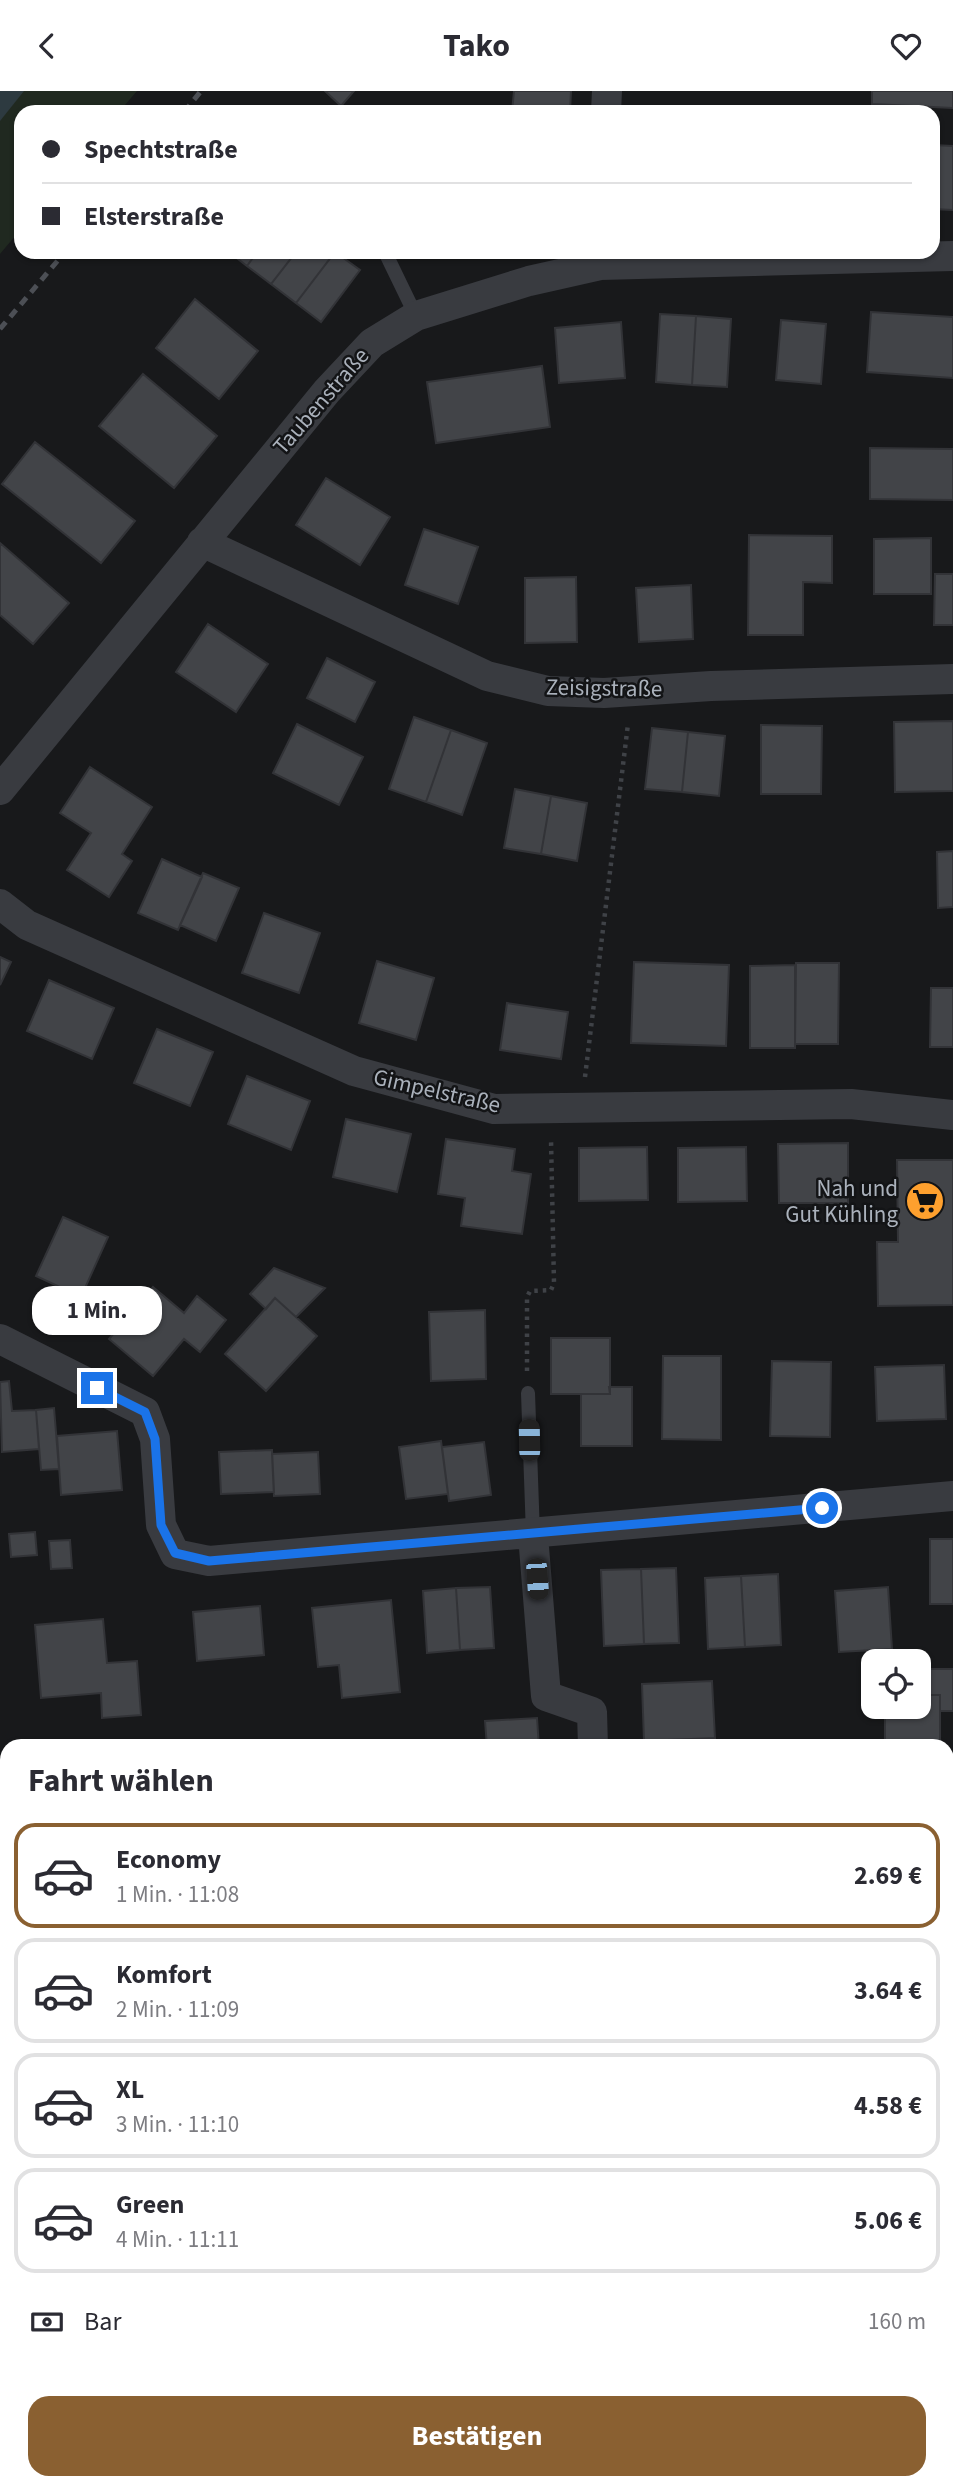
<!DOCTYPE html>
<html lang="de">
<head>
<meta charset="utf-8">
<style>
  body { margin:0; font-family:"Source Sans 3",sans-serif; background:#f7f7f7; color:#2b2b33; height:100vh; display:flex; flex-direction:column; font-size:26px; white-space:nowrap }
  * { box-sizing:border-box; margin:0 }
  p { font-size:23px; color:#7c7c81 }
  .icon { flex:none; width:38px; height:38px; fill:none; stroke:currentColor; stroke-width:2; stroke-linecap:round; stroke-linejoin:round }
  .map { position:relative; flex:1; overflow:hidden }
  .panel { position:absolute; left:0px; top:1648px; width:954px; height:751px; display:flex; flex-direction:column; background:#fff; border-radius:21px 21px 0 0; box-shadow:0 2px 5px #0004 }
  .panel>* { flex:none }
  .guide { position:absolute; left:14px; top:14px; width:926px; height:154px; border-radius:21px; box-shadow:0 2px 5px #0004; display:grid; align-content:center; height:154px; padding:0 28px; background:#fff }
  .fabs { position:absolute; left:861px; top:1558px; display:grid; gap:14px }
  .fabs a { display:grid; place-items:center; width:70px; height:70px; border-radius:14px; background:#fff; box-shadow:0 2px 5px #0004; font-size:35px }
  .end { position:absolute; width:32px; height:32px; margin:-16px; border:9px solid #1a73e8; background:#fff; box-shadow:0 0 0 4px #fff }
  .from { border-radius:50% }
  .bubble { position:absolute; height:49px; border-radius:21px; background:#fff; box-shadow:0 2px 5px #0004; font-size:23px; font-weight:700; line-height:49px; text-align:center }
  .car { position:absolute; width:21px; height:42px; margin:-21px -10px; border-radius:9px; box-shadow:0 0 5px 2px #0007; background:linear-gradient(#222 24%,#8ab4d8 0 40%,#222 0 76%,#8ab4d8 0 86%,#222 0) }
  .guide b { display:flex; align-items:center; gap:24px; height:66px; font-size:26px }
  .guide b+b { border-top:2px solid #e1e1e2 }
  .guide i { width:18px; height:18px; background:#2b2b33 }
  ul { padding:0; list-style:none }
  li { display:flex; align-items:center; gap:21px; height:105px; margin:0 14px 10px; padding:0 14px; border:4px solid #e1e1e2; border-radius:21px }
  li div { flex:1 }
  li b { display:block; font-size:26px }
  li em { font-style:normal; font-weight:700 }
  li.on { border-color:#8a6031 }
  li>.icon { width:63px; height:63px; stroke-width:1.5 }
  h2 { padding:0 28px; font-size:32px; line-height:84px }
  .pay { display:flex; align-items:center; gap:18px; height:77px; padding:0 28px; font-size:26px }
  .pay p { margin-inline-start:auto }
  .primary-button { display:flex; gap:14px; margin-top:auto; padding:14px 28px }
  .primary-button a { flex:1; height:80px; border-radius:21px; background:#8a6031; color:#fff; font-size:28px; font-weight:700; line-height:80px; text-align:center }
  header { display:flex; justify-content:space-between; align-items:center; height:91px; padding:0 28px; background:#fff; font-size:32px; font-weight:700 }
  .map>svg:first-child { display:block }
  .green { fill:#202920 }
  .water { fill:#2d3a40 }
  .building { fill:#424448; stroke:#323337; stroke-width:2 }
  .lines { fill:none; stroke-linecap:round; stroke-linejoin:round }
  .path { stroke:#3f4247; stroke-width:4.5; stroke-dasharray:3.5 5; stroke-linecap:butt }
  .service { stroke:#393b40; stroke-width:14 }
  .minor { stroke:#393b40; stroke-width:30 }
  .rail { stroke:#4c4f55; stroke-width:5; stroke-dasharray:9 7; stroke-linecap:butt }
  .route { stroke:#1a73e8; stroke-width:9 }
  .labels { text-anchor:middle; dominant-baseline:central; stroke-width:5; stroke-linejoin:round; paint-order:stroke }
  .street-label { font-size:23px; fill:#aab1bb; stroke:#131416 }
  .poi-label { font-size:23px; fill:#aab1bb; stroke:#131416; text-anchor:end }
</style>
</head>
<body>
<header><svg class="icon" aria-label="back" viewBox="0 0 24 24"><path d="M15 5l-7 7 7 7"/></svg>Tako<svg class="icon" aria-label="heart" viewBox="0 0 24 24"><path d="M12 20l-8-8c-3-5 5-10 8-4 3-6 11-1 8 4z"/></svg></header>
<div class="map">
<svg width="953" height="2398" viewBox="0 0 953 2398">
  <rect width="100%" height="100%" fill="#18191b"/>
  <!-- green -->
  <path class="green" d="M 0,0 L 137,0 L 119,21 L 21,21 L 21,138 L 0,163 Z
    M 947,2290 L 953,2290 L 953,2362 L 947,2362 Z"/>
  <!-- water -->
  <path class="water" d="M 0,0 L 24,0 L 0,30 Z"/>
  <!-- building -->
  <path class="building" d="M 325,0 L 354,0 L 341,15 Z
    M 514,0 L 571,0 L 570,21 L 512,21 Z
    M 872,0 L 953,0 L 953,17 L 872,13 Z
    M 933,54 L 953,55 L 953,119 L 933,118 Z
    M 229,161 L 257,161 L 247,175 Z
    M 257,161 L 296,161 L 271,193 L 247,175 Z
    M 296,161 L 335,161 L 296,212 L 271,193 Z
    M 335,161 L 360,179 L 321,231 L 296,212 Z
    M 195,208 L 258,260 L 219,308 L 156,257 Z
    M 871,221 L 953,226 L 953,287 L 867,281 Z
    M 660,223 L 696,225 L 692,294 L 656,291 Z
    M 696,225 L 731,228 L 727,296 L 692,294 Z
    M 781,229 L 826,233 L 821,293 L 776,289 Z
    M 621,231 L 625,287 L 559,292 L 555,237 Z
    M 542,275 L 550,336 L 436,352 L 427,291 Z
    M 143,283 L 217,345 L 174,397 L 99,335 Z
    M 35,351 L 135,430 L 101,472 L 2,393 Z
    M 870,357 L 953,358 L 953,409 L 870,408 Z
    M 326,387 L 390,426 L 360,474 L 296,434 Z
    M 424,438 L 478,456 L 458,513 L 405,494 Z
    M 749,444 L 832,445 L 832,492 L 803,491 L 803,544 L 748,544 Z
    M 931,447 L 931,503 L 874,503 L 874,448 Z
    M 0,452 L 69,512 L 33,553 L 0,524 Z
    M 935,483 L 953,483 L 953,534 L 934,534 Z
    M 576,486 L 577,551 L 525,552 L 525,487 Z
    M 691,494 L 693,548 L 639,551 L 636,497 Z
    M 208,533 L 268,573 L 236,621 L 176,581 Z
    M 327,567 L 375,591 L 355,631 L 307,607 Z
    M 414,626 L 451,639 L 426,711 L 389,698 Z
    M 953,630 L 953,700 L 895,701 L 894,631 Z
    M 297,633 L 363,666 L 339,714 L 273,682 Z
    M 761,634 L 822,635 L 821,703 L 761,703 Z
    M 652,637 L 688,641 L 682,701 L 645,698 Z
    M 451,639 L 487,652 L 462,724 L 426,711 Z
    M 688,641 L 725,645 L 719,705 L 682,701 Z
    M 90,676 L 152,716 L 122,763 L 132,770 L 109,806 L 67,779 L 91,742 L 60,722 Z
    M 515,698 L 551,705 L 541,763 L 504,757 Z
    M 551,705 L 587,712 L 577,770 L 541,763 Z
    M 953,760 L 953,816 L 938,817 L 937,761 Z
    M 162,768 L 202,786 L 178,839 L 138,822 Z
    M 203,782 L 239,797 L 216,850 L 180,834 Z
    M 264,822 L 320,842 L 299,902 L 242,882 Z
    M 0,866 L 11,871 L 0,894 Z
    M 377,870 L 434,887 L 416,949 L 359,932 Z
    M 634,871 L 729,874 L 726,955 L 631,952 Z
    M 796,872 L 839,872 L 838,953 L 795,953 Z
    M 795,874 L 795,957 L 750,957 L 750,875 Z
    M 49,889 L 114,917 L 92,968 L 27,940 Z
    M 931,897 L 953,897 L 953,956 L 930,956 Z
    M 507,912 L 568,921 L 561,968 L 500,959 Z
    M 157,938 L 213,961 L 190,1015 L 134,992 Z
    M 247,985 L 310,1010 L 291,1059 L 228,1033 Z
    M 346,1028 L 411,1043 L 397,1101 L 333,1086 Z
    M 446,1048 L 515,1058 L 512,1080 L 531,1083 L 522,1143 L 461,1135 L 465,1107 L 438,1103 Z
    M 848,1052 L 848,1112 L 779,1112 L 778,1053 Z
    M 647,1056 L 648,1109 L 579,1110 L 579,1057 Z
    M 746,1056 L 747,1110 L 678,1111 L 678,1057 Z
    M 897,1069 L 953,1069 L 953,1214 L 878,1215 L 877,1151 L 898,1151 Z
    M 63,1126 L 108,1146 L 81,1206 L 36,1185 Z
    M 274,1177 L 325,1197 L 296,1226 L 275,1207 L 266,1218 L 250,1203 Z
    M 153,1196 L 184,1222 L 197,1205 L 226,1229 L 200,1261 L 184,1248 L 153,1285 L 109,1248 Z
    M 275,1207 L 317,1245 L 266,1300 L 225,1263 Z
    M 485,1219 L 486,1288 L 431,1290 L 429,1221 Z
    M 551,1247 L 610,1247 L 610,1303 L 551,1303 Z
    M 663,1265 L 721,1265 L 721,1349 L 662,1348 Z
    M 772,1270 L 831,1271 L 830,1346 L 770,1345 Z
    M 944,1274 L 946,1328 L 877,1330 L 875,1276 Z
    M 9,1290 L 12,1320 L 36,1319 L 39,1358 L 2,1361 L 0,1291 Z
    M 609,1296 L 632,1296 L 632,1355 L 581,1355 L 581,1303 L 610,1303 Z
    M 54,1317 L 59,1378 L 41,1379 L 36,1319 Z
    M 117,1340 L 122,1399 L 61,1404 L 57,1345 Z
    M 441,1350 L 448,1403 L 406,1408 L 399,1356 Z
    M 484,1351 L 491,1404 L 449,1410 L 442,1356 Z
    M 272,1359 L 274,1401 L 221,1403 L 219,1361 Z
    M 318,1361 L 320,1403 L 274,1405 L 272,1363 Z
    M 35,1441 L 37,1464 L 11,1466 L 9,1443 Z
    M 930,1448 L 953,1448 L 953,1513 L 930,1513 Z
    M 70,1449 L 72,1477 L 51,1478 L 49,1450 Z
    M 676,1477 L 679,1552 L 644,1553 L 641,1478 Z
    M 641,1478 L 644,1553 L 604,1555 L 601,1479 Z
    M 778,1483 L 781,1554 L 745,1556 L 741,1485 Z
    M 741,1485 L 745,1556 L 708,1558 L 705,1487 Z
    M 490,1496 L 494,1557 L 460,1559 L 456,1497 Z
    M 888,1496 L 892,1558 L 839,1561 L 835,1500 Z
    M 456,1497 L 460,1559 L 427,1562 L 423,1500 Z
    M 391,1509 L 400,1601 L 342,1607 L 339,1574 L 318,1576 L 312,1517 Z
    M 260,1515 L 264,1564 L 197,1570 L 193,1521 Z
    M 103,1528 L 107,1572 L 137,1570 L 141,1624 L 102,1627 L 101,1602 L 41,1607 L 35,1534 Z
    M 919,1578 L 953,1578 L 953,1620 L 940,1620 L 940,1604 L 919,1604 Z
    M 712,1590 L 715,1647 L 644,1650 L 642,1593 Z
    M 919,1604 L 940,1604 L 940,1656 L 885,1656 L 885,1615 L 919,1615 Z
    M 537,1627 L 539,1656 L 487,1656 L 485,1630 Z
    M 947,1703 L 953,1703 L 953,1788 L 947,1788 Z
    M 7,1717 L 7,1785 L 0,1786 L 0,1718 Z
    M 947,1813 L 953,1813 L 953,1887 L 947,1887 Z
    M 7,1835 L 7,1891 L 0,1892 L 0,1836 Z
    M 947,1934 L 953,1934 L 951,2018 L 947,2018 Z
    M 7,1981 L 7,2109 L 0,2110 L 0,1982 Z
    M 953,2384 L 953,2398 L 925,2398 L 925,2392 L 947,2392 L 947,2385 Z
    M 300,2392 L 365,2392 L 365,2398 L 300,2398 Z
    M 753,2392 L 754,2398 L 667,2398 L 667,2394 Z"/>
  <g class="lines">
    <!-- path -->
    <path class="path" d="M 585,986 L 628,633
      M 527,1280 L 527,1206 L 530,1200 L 551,1199 L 554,1192 L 551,1048"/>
    <!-- service -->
    <path class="service" d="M 385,161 L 416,225
      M 528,1302 L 533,1444"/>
    <!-- minor -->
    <path class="minor" d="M 606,21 L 607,0
      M 202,451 L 487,585 L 548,600 L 604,602 L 711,595 L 953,588
      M 0,699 L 327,300 L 372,252 L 416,225 L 529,190 L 600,174 L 953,165
      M 0,813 L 27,834 L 354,980 L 494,1018 L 851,1013 L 953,1024
      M 0,1248 L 145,1321 L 155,1348 L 161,1434 L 175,1463 L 209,1470 L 953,1405
      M 533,1444 L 546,1605 L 592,1621 L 593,1656
      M 0,1927 L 7,1925
      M 947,2066 L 953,2064
      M 150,2392 L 151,2398
      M 616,2392 L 616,2398
      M 48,2398 L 66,2392"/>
    <!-- rail -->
    <path class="rail" d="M 184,21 L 201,0
      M 0,238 L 65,161"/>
  </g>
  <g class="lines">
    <!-- route -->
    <path class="route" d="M 97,1297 L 145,1321 L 155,1348 L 161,1434 L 175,1462 L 209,1470 L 822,1417"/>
  </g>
  <!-- icons -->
  <defs>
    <symbol id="supermarket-disc" viewBox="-11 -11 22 22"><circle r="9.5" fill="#fea02e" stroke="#131416"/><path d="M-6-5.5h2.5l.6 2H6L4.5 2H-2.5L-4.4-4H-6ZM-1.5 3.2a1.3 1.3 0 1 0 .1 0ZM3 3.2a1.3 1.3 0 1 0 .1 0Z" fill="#111"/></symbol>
  </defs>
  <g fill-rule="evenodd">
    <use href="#supermarket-disc" x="903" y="1088" width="44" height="44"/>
  </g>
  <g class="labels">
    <!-- street labels -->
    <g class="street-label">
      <text transform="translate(321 310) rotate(-49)">Taubenstraße</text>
      <text transform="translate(604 597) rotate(1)">Zeisigstraße</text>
      <text transform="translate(437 1000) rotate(13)">Gimpelstraße</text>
    </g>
    <!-- poi labels -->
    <g class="poi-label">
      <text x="898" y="1097">Nah und<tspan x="898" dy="26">Gut Kühling</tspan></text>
    </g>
  </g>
</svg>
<div class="fabs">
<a><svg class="icon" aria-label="locate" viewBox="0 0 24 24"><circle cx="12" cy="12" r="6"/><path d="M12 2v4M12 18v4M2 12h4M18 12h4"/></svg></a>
</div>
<i class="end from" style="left:822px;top:1417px"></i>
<i class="end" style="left:97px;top:1297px"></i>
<div class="bubble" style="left:32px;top:1195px;width:130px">1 Min.</div>
<i class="car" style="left:529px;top:1349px;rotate:359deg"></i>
<i class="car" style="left:537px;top:1488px;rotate:176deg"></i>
<div class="guide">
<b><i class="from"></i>Spechtstraße</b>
<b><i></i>Elsterstraße</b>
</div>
<section class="panel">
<h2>Fahrt wählen</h2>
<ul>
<li class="on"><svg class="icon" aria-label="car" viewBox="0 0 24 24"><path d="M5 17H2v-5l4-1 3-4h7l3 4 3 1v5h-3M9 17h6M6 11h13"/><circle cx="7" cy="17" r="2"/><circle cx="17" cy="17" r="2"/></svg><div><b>Economy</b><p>1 Min. · 11:08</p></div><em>2.69 €</em></li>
<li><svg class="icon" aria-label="car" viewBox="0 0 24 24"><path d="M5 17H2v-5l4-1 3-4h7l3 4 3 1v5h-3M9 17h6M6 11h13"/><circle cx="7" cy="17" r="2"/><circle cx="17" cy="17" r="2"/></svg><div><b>Komfort</b><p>2 Min. · 11:09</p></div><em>3.64 €</em></li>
<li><svg class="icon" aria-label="car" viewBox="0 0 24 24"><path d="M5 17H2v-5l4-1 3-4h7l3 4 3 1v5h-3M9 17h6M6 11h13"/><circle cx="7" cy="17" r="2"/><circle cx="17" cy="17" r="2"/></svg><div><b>XL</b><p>3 Min. · 11:10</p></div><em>4.58 €</em></li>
<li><svg class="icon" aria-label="car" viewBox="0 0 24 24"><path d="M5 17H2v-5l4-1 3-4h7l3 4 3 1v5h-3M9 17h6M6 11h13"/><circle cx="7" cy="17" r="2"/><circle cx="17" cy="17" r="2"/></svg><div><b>Green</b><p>4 Min. · 11:11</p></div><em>5.06 €</em></li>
</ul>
<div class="pay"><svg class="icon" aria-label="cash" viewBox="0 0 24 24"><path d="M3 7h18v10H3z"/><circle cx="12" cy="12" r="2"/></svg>Bar<p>160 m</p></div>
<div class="primary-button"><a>Bestätigen</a></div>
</section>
</div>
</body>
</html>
